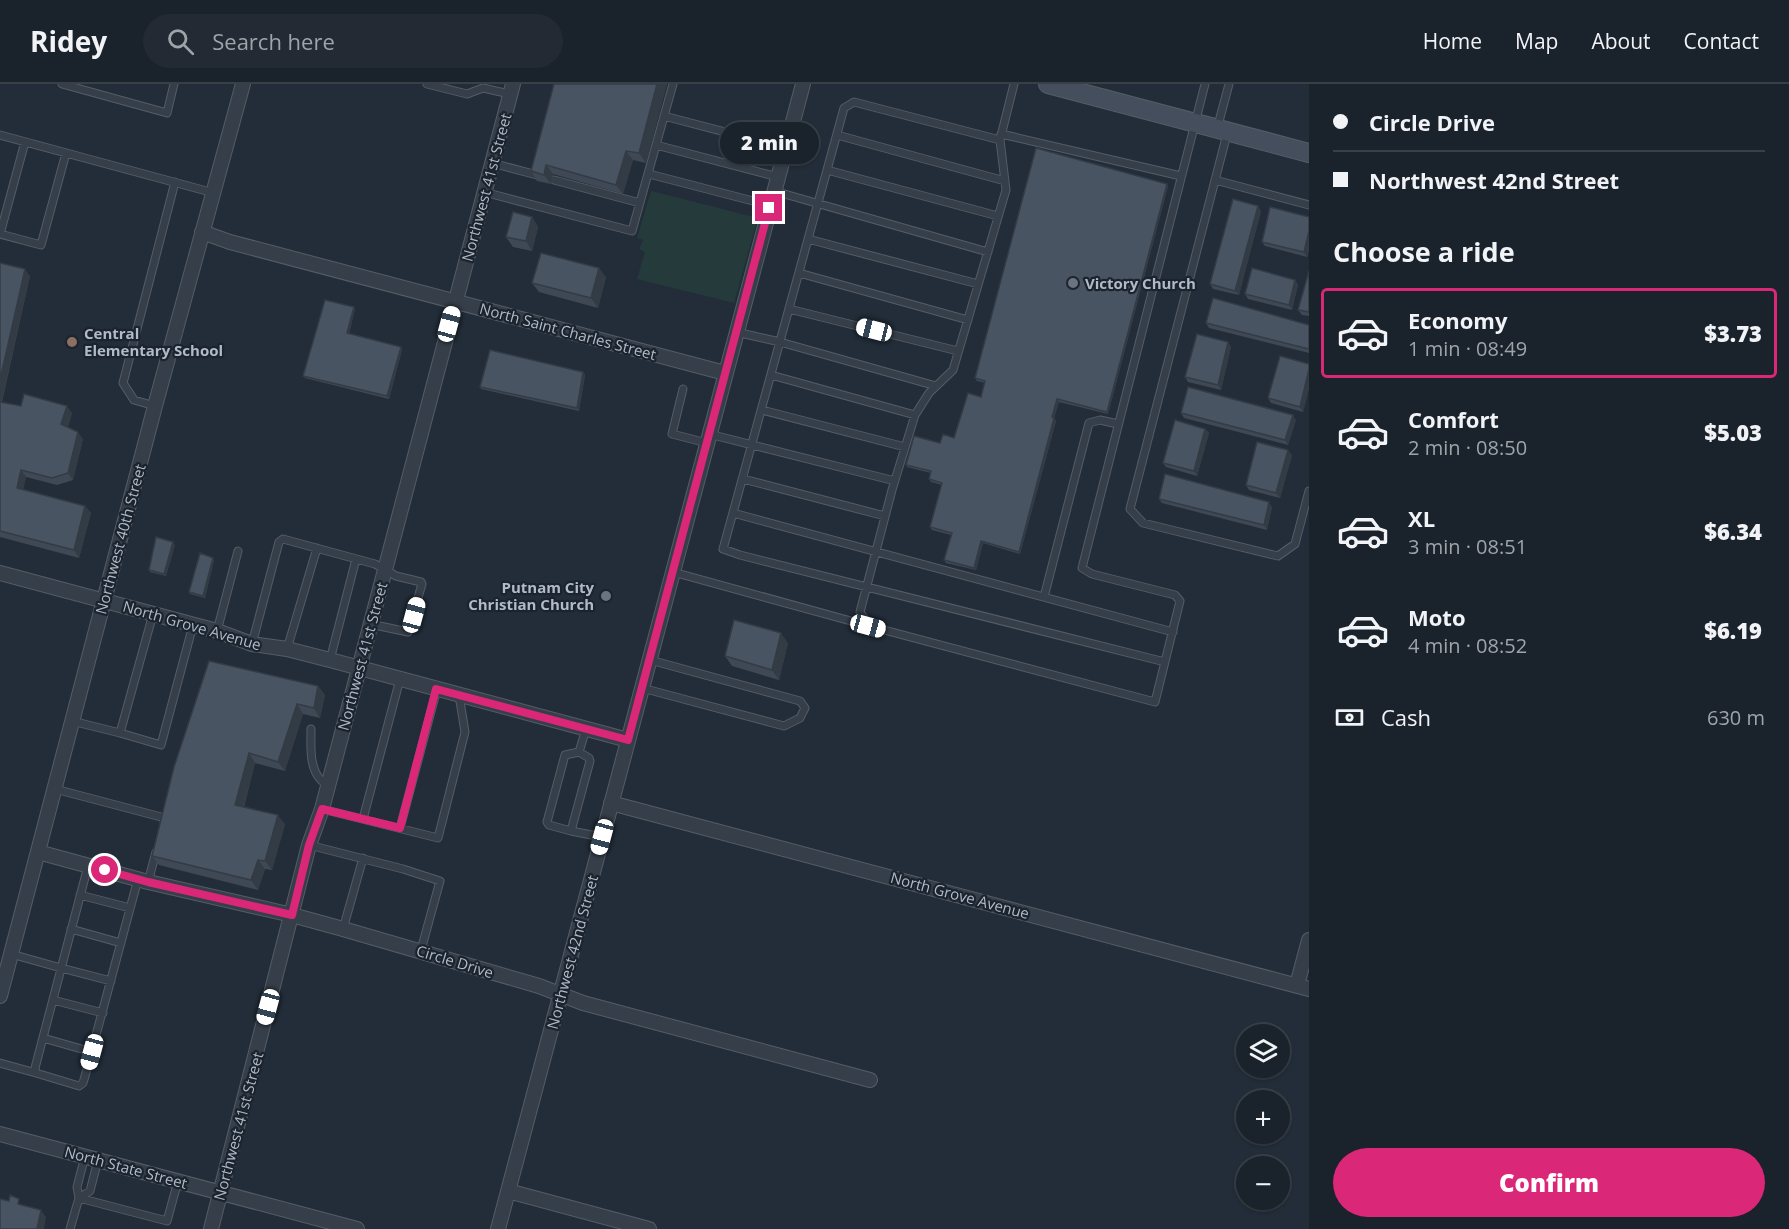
<!DOCTYPE html>
<html lang="en">
<head>
<meta charset="utf-8">
<style>
  body { margin:0; font-family:"Open Sans",sans-serif; background:#232a33; color:#f1f3f6; height:100vh; display:flex; flex-direction:column; font-size:22px; white-space:nowrap }
  * { box-sizing:border-box; margin:0 }
  p { font-size:20px; color:#9fa4a9 }
  .icon { flex:none; width:33px; height:33px; fill:none; stroke:currentColor; stroke-width:2; stroke-linecap:round; stroke-linejoin:round }
  .map { position:relative; flex:1; overflow:hidden }
  .sheet { display:flex; flex-direction:column; background:#1a222b; width:480px }
  .sheet>* { flex:none }
  .banner { display:grid; align-content:center; height:132px; padding:0 24px; background:#1a222b }
  .buttons { position:absolute; left:1236px; top:940px; display:grid; gap:12px }
  .buttons a { display:grid; place-items:center; width:54px; height:54px; border-radius:50%; background:#1a222b; box-shadow:0 2px 4px #0004,0 0 0 2px #383f47; font-size:30px }
  .end { position:absolute; width:27px; height:27px; margin:-14px; border:8px solid #db2777; background:#fff; box-shadow:0 0 0 3px #fff }
  .from { border-radius:50% }
  .bubble { position:absolute; height:42px; border-radius:21px; background:#1a222b; box-shadow:0 2px 4px #0004,0 0 0 2px #383f47; font-size:20px; font-weight:800; line-height:42px; text-align:center }
  .car { position:absolute; width:18px; height:36px; margin:-18px -9px; border-radius:8px; box-shadow:0 0 4px 2px #0007; background:linear-gradient(#fff 24%,#345 0 40%,#fff 0 76%,#345 0 86%,#fff 0) }
  .banner b { display:flex; align-items:center; gap:21px; height:57px; font-size:22px }
  .banner b+b { border-top:2px solid #383f47 }
  .banner i { width:15px; height:15px; background:#f1f3f6 }
  ul { padding:0; list-style:none }
  li { display:flex; align-items:center; gap:18px; height:90px; margin:0 12px 9px; padding:0 12px; border:3px solid transparent; border-radius:6px }
  li div { flex:1 }
  li b { display:block; font-size:22px }
  li em { font-style:normal; font-weight:800 }
  li.on { border-color:#db2777 }
  li>.icon { width:54px; height:54px; stroke-width:1.5 }
  h2 { padding:0 24px; font-size:27px; line-height:72px }
  .pay { display:flex; align-items:center; gap:15px; height:66px; padding:0 24px; font-size:22px }
  .pay p { margin-inline-start:auto }
  .button { display:flex; gap:12px; margin-top:auto; padding:12px 24px }
  .button a { flex:1; height:69px; border-radius:36px; background:#db2777; color:#fff; font-size:24px; font-weight:800; line-height:69px; text-align:center }
  header { display:flex; align-items:center; gap:36px; box-sizing:border-box; height:84px; padding:0 30px; background:#1a222b; border-bottom:2px solid #383f47 }
  header strong { font-size:28px }
  nav { display:flex; gap:33px; margin-inline-start:auto; font-size:21px }
  .search { width:420px; height:54px; background:#232a33; display:flex; align-items:center; gap:15px; box-sizing:border-box; padding:0 21px; border-radius:33px; color:#9fa4a9; font-size:22px }
  main { display:flex; flex:1; min-height:0 }
  .map>svg:first-child { display:block }
  .green { fill:#253a3b }
  .lines { fill:none; stroke-linecap:round; stroke-linejoin:round }
  .service-casing { stroke:#545d67; stroke-width:9 }
  .minor-casing { stroke:#545d67; stroke-width:16 }
  .secondary-casing { stroke:#545d67; stroke-width:20 }
  .service { stroke:#363f49; stroke-width:7 }
  .minor { stroke:#363f49; stroke-width:14 }
  .secondary { stroke:#444e5c; stroke-width:18 }
  .wall { fill:#3f4855 }
  .shaded-wall { fill:#333b45 }
  .building { fill:#495463; stroke:#333b45; stroke-width:1.5 }
  .route { stroke:#db2777; stroke-width:8 }
  .worship-dot { fill:#6b7280; stroke:#1b242e; stroke-width:2 }
  .education-dot { fill:#8d6e63; stroke:#1b242e; stroke-width:2 }
  .labels { text-anchor:middle; dominant-baseline:central; stroke-width:4.5; stroke-linejoin:round; paint-order:stroke }
  .street-label { font-size:15px; fill:#b1bac6; stroke:#1b242e }
  .poi-label { font-size:15px; font-weight:bold; fill:#b1bac6; stroke:#1b242e; text-anchor:start }
</style>
</head>
<body>
<header>
<strong>Ridey</strong>
<div class="search"><svg class="icon" aria-label="search" viewBox="0 0 24 24"><circle cx="10" cy="10" r="6"/><path d="M15 15l6 6"/></svg>Search here</div>
<nav><a>Home</a><a>Map</a><a>About</a><a>Contact</a></nav>
</header>
<main>
<div class="map">
<svg width="1309" height="1145" viewBox="0 0 1309 1145">
  <rect width="100%" height="100%" fill="#222d39"/>
  <!-- green -->
  <path class="green" d="M 651,107 L 758,134 L 734,219 L 637,195 L 645,168 L 639,165 L 643,156 L 637,154 Z"/>
  <g class="lines">
    <defs>
      <path id="service" d="M 62,0 L 167,29 L 174,0
        M 427,0 L 467,10 L 483,4 L 510,10
        M 664,32 L 786,64
        M 1217,45 L 1229,0
        M 1001,50 L 1181,92
        M 1227,50 L 1130,425 L 1143,439 L 1278,472 L 1295,460 L 1309,407
        M 0,51 L 214,109
        M 837,51 L 1005,97
        M 1000,56 L 854,18 L 844,24 L 723,465 L 740,471 L 1165,578
        M 25,58 L 0,150 L 41,161 L 66,69
        M 656,61 L 778,93
        M 492,79 L 537,91
        M 827,86 L 998,132
        M 649,90 L 753,117 L 769,124
        M 554,96 L 640,119
        M 1215,96 L 1309,121
        M 774,107 L 988,168
        M 484,108 L 632,147 L 673,0
        M 808,155 L 978,200
        M 799,189 L 968,236
        M 789,225 L 958,267
        M 736,248 L 780,258 L 936,302
        M 771,291 L 915,331
        M 683,305 L 672,350 L 707,359
        M 155,322 L 134,316 L 123,299 L 175,98
        M 762,326 L 905,363
        M 709,350 L 895,397
        M 743,395 L 885,432
        M 733,429 L 1173,548
        M 673,488 L 869,542 L 1155,618 L 1180,517 L 1175,511 L 1092,490 L 1082,484 L 1205,0
        M 1044,513 L 1089,339 L 1100,336 L 1118,340
        M 153,530 L 120,649 L 161,661 L 193,541
        M 869,542 L 860,528 L 892,406 L 915,331 L 929,309 L 953,286 L 1006,106 L 1000,56 L 1014,0
        M 217,547 L 238,467
        M 252,560 L 279,458 L 283,455 L 375,480 L 396,492 L 421,498 L 422,500 L 408,548 L 370,540
        M 287,565 L 317,464
        M 330,576 L 356,475
        M 642,604 L 784,642 L 800,634 L 805,624 L 800,617 L 650,576
        M 72,637 L 120,649
        M 311,645 C 311,660 309,683 320,695 C 322,698 325,699 328,701
        M 579,668 L 589,674 L 590,677 L 571,747 L 549,741 L 547,738 L 565,671 Z
        M 579,668 L 586,645
        M 55,705 L 165,734 L 164,737
        M 322,725 L 438,754 L 465,648 L 459,611
        M 363,735 L 400,595
        M 400,744 L 437,605
        M 571,747 L 602,753
        M 309,761 L 403,785 L 440,797 L 421,866
        M 88,782 L 35,984 L 36,989 L 79,1002 L 83,999 L 85,992 L 138,795
        M 148,798 L 156,768
        M 80,811 L 130,824
        M 71,845 L 121,859
        M 343,845 L 363,774
        M 11,870 L 61,884 L 111,897
        M 53,916 L 103,929
        M 43,954 L 92,968
        M 0,979 L 36,989
        M 85,1072 L 77,1103 L 79,1114 L 90,1107 L 98,1076
        M 70,1145 L 79,1114 L 167,1137 L 178,1097"/>
      <path id="minor" d="M 202,148 L 230,158 L 725,289
        M 0,489 L 217,547 L 252,560 L 287,565 L 330,576 L 628,656
        M 611,719 L 1309,905
        M 38,768 L 148,798 L 292,831 L 343,845 L 539,902 L 583,919 L 870,996
        M 1297,901 L 1309,856
        M 0,912 L 155,322 L 243,0
        M 0,1050 L 357,1145
        M 508,1107 L 649,1145
        M 211,1145 L 309,761 L 322,725 L 513,0
        M 498,1145 L 803,0"/>
      <path id="secondary" d="M 1048,0 L 1309,69"/>
    </defs>
    <!-- service casing -->
    <use href="#service" class="service-casing"/>
    <!-- minor casing -->
    <use href="#minor" class="minor-casing"/>
    <!-- secondary casing -->
    <use href="#secondary" class="secondary-casing"/>
    <!-- service -->
    <use href="#service" class="service"/>
    <!-- minor -->
    <use href="#minor" class="minor"/>
    <!-- secondary -->
    <use href="#secondary" class="secondary"/>
  </g>
  <!-- wall -->
  <path class="wall" d="M 667,0 L 646,79 L 633,76 L 623,110 L 553,90 L 551,100 L 537,97 L 531,87 Z
    M 1168,102 L 1108,330 L 1059,318 L 1054,334 L 1056,337 L 1020,470 L 983,459 L 976,486 L 946,479 L 944,476 L 951,451 L 932,446 L 930,443 L 942,401 L 931,398 L 929,395 L 931,389 L 907,383 L 906,381 L 940,359 L 954,354 L 981,313 L 985,299 L 977,297 L 975,294 Z
    M 1261,127 L 1239,211 L 1213,205 L 1210,200 Z
    M 532,133 L 538,143 L 532,167 L 513,163 L 506,153 Z
    M 1309,133 L 1309,166 L 1307,173 L 1265,162 L 1262,158 Z
    M 0,179 L 30,192 L 2,318 L 21,322 L 72,329 L 68,343 L 83,355 L 73,396 L 57,401 L 26,393 L 23,405 L 85,422 L 91,429 L 79,474 L 0,453 Z
    M 1309,187 L 1309,232 L 1302,231 L 1298,226 Z
    M 606,193 L 598,224 L 539,208 L 532,199 Z
    M 1295,196 L 1298,201 L 1292,226 L 1248,215 L 1245,210 Z
    M 355,225 L 349,250 L 401,263 L 402,266 L 389,315 L 305,294 L 303,292 Z
    M 1206,239 L 1309,241 L 1309,269 L 1209,244 Z
    M 1228,258 L 1231,263 L 1221,306 L 1188,298 L 1185,293 Z
    M 1309,280 L 1309,304 L 1303,328 L 1271,319 L 1268,314 Z
    M 583,288 L 585,291 L 579,327 L 481,305 L 480,303 Z
    M 1181,329 L 1296,336 L 1288,361 L 1184,334 Z
    M 1205,345 L 1209,349 L 1197,392 L 1166,383 L 1163,379 Z
    M 1292,371 L 1280,414 L 1249,406 L 1246,401 Z
    M 1159,415 L 1272,423 L 1267,446 L 1162,419 Z
    M 175,461 L 166,492 L 150,488 L 149,486 Z
    M 214,476 L 205,514 L 190,510 L 189,508 Z
    M 788,559 L 779,596 L 732,582 L 725,572 Z
    M 318,602 L 325,611 L 320,634 L 303,630 L 285,687 L 255,679 L 244,723 L 285,740 L 272,786 L 265,785 L 258,806 L 159,781 L 152,772 L 174,683 Z"/>
  <!-- shaded-wall -->
  <path class="shaded-wall" d="M 657,0 L 667,0 L 646,79 L 639,69 Z
    M 626,67 L 633,76 L 623,110 L 616,101 Z
    M 546,81 L 553,90 L 551,100 L 544,91 Z
    M 1167,100 L 1168,102 L 1108,330 L 1107,328 Z
    M 1258,122 L 1261,127 L 1239,211 L 1235,207 Z
    M 532,133 L 538,143 L 532,167 L 526,157 Z
    M 1309,147 L 1309,166 L 1307,173 L 1304,168 Z
    M 599,184 L 606,193 L 598,224 L 591,214 Z
    M 25,185 L 30,192 L 0,324 L 0,296 Z
    M 1295,196 L 1298,201 L 1292,226 L 1289,221 Z
    M 354,223 L 355,225 L 349,251 L 347,249 Z
    M 1228,258 L 1231,263 L 1221,306 L 1218,301 Z
    M 401,263 L 402,266 L 389,315 L 387,312 Z
    M 1309,285 L 1309,304 L 1303,328 L 1300,323 Z
    M 583,288 L 585,291 L 579,327 L 577,324 Z
    M 1057,315 L 1059,318 L 1054,334 L 1056,337 L 1020,470 L 1019,468 Z
    M 67,322 L 72,329 L 66,348 L 61,340 Z
    M 1293,331 L 1296,336 L 1288,361 L 1285,356 Z
    M 1205,345 L 1209,349 L 1197,392 L 1194,387 Z
    M 78,348 L 83,355 L 73,396 L 68,389 Z
    M 1288,366 L 1292,371 L 1280,414 L 1276,409 Z
    M 21,386 L 26,393 L 22,411 L 17,404 Z
    M 1269,418 L 1272,423 L 1267,446 L 1264,441 Z
    M 85,422 L 91,429 L 79,474 L 74,466 Z
    M 981,457 L 983,459 L 976,486 L 974,484 Z
    M 173,458 L 175,461 L 166,492 L 164,490 Z
    M 213,474 L 214,476 L 205,514 L 203,512 Z
    M 781,549 L 788,559 L 779,596 L 772,586 Z
    M 318,602 L 325,611 L 320,634 L 314,624 Z
    M 297,620 L 303,630 L 285,687 L 278,678 Z
    M 249,669 L 255,679 L 241,731 L 235,721 Z
    M 278,731 L 285,740 L 272,786 L 265,777 Z
    M 258,776 L 265,785 L 258,806 L 251,796 Z
    M 41,1126 L 46,1133 L 44,1145 L 37,1145 Z"/>
  <!-- building -->
  <path class="building" d="M 554,0 L 657,0 L 639,69 L 626,67 L 616,101 L 546,81 L 544,91 L 531,87 Z
    M 1036,64 L 1167,100 L 1107,328 L 1057,315 L 1052,333 L 1054,334 L 1019,468 L 981,457 L 974,484 L 944,476 L 952,449 L 930,443 L 942,399 L 929,395 L 931,387 L 906,381 L 914,352 L 940,359 L 943,350 L 954,354 L 968,309 L 981,313 L 985,297 L 975,294 Z
    M 1233,115 L 1258,122 L 1235,207 L 1210,200 Z
    M 1270,123 L 1309,133 L 1309,147 L 1304,168 L 1262,158 Z
    M 513,128 L 532,133 L 526,157 L 506,153 Z
    M 541,169 L 599,184 L 591,214 L 532,199 Z
    M 0,179 L 25,185 L 0,296 Z
    M 1252,184 L 1295,196 L 1289,221 L 1245,210 Z
    M 1309,187 L 1309,228 L 1298,226 Z
    M 1213,214 L 1309,241 L 1309,265 L 1206,239 Z
    M 325,216 L 354,223 L 347,249 L 401,263 L 387,312 L 303,292 Z
    M 1197,250 L 1228,258 L 1218,301 L 1185,293 Z
    M 490,266 L 583,288 L 577,324 L 480,303 Z
    M 1280,272 L 1309,280 L 1309,285 L 1300,323 L 1268,314 Z
    M 1188,303 L 1293,331 L 1285,356 L 1181,329 Z
    M 24,310 L 67,322 L 61,340 L 78,348 L 68,389 L 52,394 L 21,386 L 17,404 L 85,422 L 74,466 L 0,447 L 0,318 L 21,322 Z
    M 1175,336 L 1205,345 L 1194,387 L 1163,379 Z
    M 1257,358 L 1288,366 L 1276,409 L 1246,401 Z
    M 1165,390 L 1269,418 L 1264,441 L 1159,415 Z
    M 156,453 L 173,458 L 164,490 L 149,486 Z
    M 200,469 L 213,474 L 203,512 L 189,508 Z
    M 734,536 L 781,549 L 772,586 L 725,572 Z
    M 209,577 L 318,602 L 314,624 L 297,620 L 278,678 L 249,669 L 235,721 L 278,731 L 265,777 L 258,776 L 251,796 L 152,772 L 174,683 Z
    M 10,1111 L 19,1115 L 18,1120 L 41,1126 L 37,1145 L 0,1145 L 0,1115 L 9,1117 Z"/>
  <g class="lines">
    <!-- route -->
    <path class="route" d="M 105,786 L 148,798 L 292,831 L 309,761 L 322,725 L 400,744 L 436,605 L 628,656 L 769,124"/>
  </g>
  <!-- markers -->
  <g class="worship-dot">
    <circle cx="1073" cy="199" r="6"/>
    <circle cx="606" cy="512" r="6"/>
  </g>
  <circle class="education-dot" cx="72" cy="258" r="6"/>
  <g class="labels">
    <!-- street labels -->
    <g class="street-label">
      <text transform="translate(486 103) rotate(-75)">Northwest 41st Street</text>
      <text transform="translate(568 247) rotate(15)">North Saint Charles Street</text>
      <text transform="translate(120 455) rotate(-75)">Northwest 40th Street</text>
      <text transform="translate(192 541) rotate(16)">North Grove Avenue</text>
      <text transform="translate(362 572) rotate(-75)">Northwest 41st Street</text>
      <text transform="translate(960 811) rotate(15)">North Grove Avenue</text>
      <text transform="translate(572 868) rotate(-75)">Northwest 42nd Street</text>
      <text transform="translate(455 877) rotate(17)">Circle Drive</text>
      <text transform="translate(238 1042) rotate(-75)">Northwest 41st Street</text>
      <text transform="translate(126 1083) rotate(15)">North State Street</text>
    </g>
    <!-- poi labels -->
    <g class="poi-label">
      <text x="1085" y="199">Victory Church</text>
      <text x="84" y="249">Central<tspan x="84" dy="17">Elementary School</tspan></text>
      <text x="594" y="503" text-anchor="end">Putnam City<tspan x="594" dy="17">Christian Church</tspan></text>
    </g>
  </g>
</svg>
<div class="buttons">
<a><svg class="icon" aria-label="layers" viewBox="0 0 24 24"><path d="M12 4l9 5-9 5-9-5zM3 14l9 5 9-5"/></svg></a>
<a>+</a>
<a>−</a>
</div>
<i class="end from" style="left:105px;top:786px"></i>
<i class="end" style="left:769px;top:124px"></i>
<div class="bubble" style="left:720px;top:38px;width:99px">2 min</div>
<i class="car" style="left:449px;top:240px;rotate:15deg"></i>
<i class="car" style="left:874px;top:246px;rotate:284deg"></i>
<i class="car" style="left:414px;top:531px;rotate:15deg"></i>
<i class="car" style="left:868px;top:542px;rotate:105deg"></i>
<i class="car" style="left:602px;top:753px;rotate:195deg"></i>
<i class="car" style="left:268px;top:923px;rotate:195deg"></i>
<i class="car" style="left:92px;top:968px;rotate:195deg"></i>
</div>
<section class="sheet">
<div class="banner">
<b><i class="from"></i>Circle Drive</b>
<b><i></i>Northwest 42nd Street</b>
</div>
<h2>Choose a ride</h2>
<ul>
<li class="on"><svg class="icon" aria-label="car" viewBox="0 0 24 24"><path d="M5 17H2v-5l4-1 3-4h7l3 4 3 1v5h-3M9 17h6M6 11h13"/><circle cx="7" cy="17" r="2"/><circle cx="17" cy="17" r="2"/></svg><div><b>Economy</b><p>1 min · 08:49</p></div><em>$3.73</em></li>
<li><svg class="icon" aria-label="car" viewBox="0 0 24 24"><path d="M5 17H2v-5l4-1 3-4h7l3 4 3 1v5h-3M9 17h6M6 11h13"/><circle cx="7" cy="17" r="2"/><circle cx="17" cy="17" r="2"/></svg><div><b>Comfort</b><p>2 min · 08:50</p></div><em>$5.03</em></li>
<li><svg class="icon" aria-label="car" viewBox="0 0 24 24"><path d="M5 17H2v-5l4-1 3-4h7l3 4 3 1v5h-3M9 17h6M6 11h13"/><circle cx="7" cy="17" r="2"/><circle cx="17" cy="17" r="2"/></svg><div><b>XL</b><p>3 min · 08:51</p></div><em>$6.34</em></li>
<li><svg class="icon" aria-label="car" viewBox="0 0 24 24"><path d="M5 17H2v-5l4-1 3-4h7l3 4 3 1v5h-3M9 17h6M6 11h13"/><circle cx="7" cy="17" r="2"/><circle cx="17" cy="17" r="2"/></svg><div><b>Moto</b><p>4 min · 08:52</p></div><em>$6.19</em></li>
</ul>
<div class="pay"><svg class="icon" aria-label="cash" viewBox="0 0 24 24"><path d="M3 7h18v10H3z"/><circle cx="12" cy="12" r="2"/></svg>Cash<p>630 m</p></div>
<div class="button"><a>Confirm</a></div>
</section>
</main>
</body>
</html>
